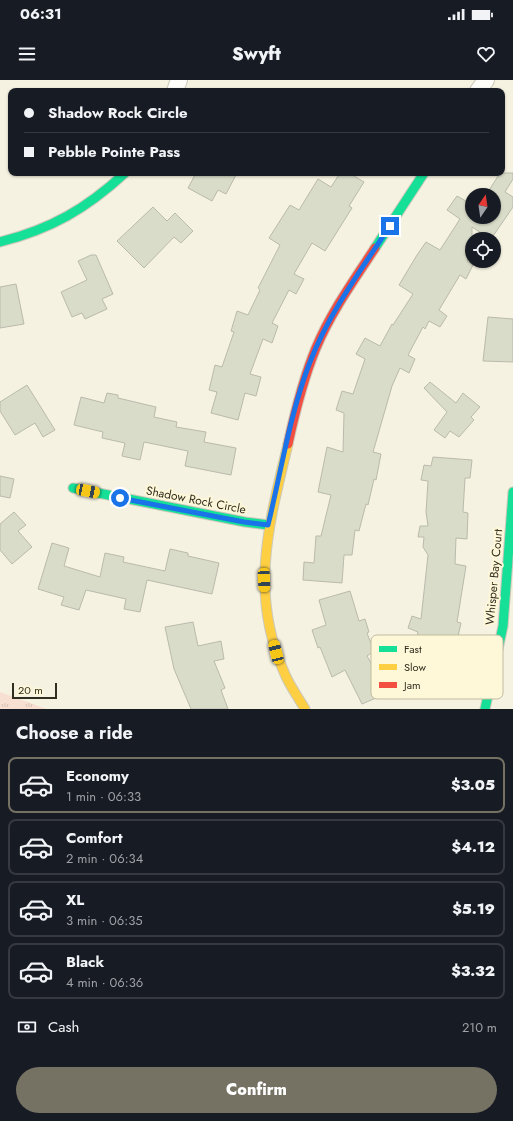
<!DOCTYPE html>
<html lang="en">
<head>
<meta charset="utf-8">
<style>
  body { margin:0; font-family:Jost,sans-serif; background:#242831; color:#f1f3f6; height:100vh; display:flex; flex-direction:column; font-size:15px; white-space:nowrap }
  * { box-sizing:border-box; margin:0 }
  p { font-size:13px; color:#9ea1a6 }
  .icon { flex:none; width:22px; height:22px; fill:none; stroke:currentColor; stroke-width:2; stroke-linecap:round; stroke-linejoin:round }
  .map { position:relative; height:629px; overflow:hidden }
  .sheet { display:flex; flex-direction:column; background:#171b24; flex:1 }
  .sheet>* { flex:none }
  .top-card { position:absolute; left:8px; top:8px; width:497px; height:88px; border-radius:8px; box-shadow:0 1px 3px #0004; display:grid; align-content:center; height:88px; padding:0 16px; background:#171b24 }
  .needle { width:26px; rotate:13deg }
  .buttons { position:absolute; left:465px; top:108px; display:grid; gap:8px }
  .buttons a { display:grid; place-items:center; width:36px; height:36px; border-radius:50%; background:#171b24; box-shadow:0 1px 3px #0004; font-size:20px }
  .scale { position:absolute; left:12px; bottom:10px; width:45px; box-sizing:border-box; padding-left:4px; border:2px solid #302d21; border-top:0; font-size:11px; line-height:14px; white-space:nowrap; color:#302d21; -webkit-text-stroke:3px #fff8d8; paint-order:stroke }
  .end { position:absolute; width:18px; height:18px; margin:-9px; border:5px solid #1a73e8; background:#fff; box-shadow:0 0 0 2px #fff }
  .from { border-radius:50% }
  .car { position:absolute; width:12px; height:24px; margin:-12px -6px; border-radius:5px; box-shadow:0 0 3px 1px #0007; background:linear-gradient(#f5c518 24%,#345 0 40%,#f5c518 0 76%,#345 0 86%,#f5c518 0) }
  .top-card b { display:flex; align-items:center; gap:14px; height:38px; font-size:15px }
  .top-card b+b { border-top:1px solid #363941 }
  .top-card i { width:10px; height:10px; background:#f1f3f6 }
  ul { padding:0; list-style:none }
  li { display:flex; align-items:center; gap:12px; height:56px; margin:0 8px 6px; padding:0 8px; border:2px solid #363941; border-radius:8px }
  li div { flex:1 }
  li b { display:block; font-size:15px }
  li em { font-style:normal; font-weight:800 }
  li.active { border-color:#757264 }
  li>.icon { width:36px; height:36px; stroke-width:1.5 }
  h2 { padding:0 16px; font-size:18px; line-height:48px }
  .pay { display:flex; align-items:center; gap:10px; height:44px; padding:0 16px; font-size:15px }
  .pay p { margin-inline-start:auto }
  .button { display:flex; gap:8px; margin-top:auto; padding:8px 16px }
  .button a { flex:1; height:46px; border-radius:24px; background:#757264; color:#fff; font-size:16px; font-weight:800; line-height:46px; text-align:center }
  .status { display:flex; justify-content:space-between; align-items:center; height:28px; padding:0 20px; background:#171b24; direction:ltr }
  .status svg { height:11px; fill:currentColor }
  header { display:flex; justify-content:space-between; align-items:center; height:52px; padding:0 16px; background:#171b24; font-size:18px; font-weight:800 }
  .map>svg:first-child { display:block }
  .park { fill:url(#park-tufts) }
  .building { fill:#d9dcc8; stroke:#babaad }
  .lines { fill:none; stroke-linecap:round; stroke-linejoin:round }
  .street-casing { stroke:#cbc8ba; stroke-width:18 }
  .fast-casing { stroke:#cbc8ba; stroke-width:11 }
  .slow-casing { stroke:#cbc8ba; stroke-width:11 }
  .jam-casing { stroke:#cbc8ba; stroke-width:11 }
  .street { stroke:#fefdfa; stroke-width:16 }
  .fast { stroke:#16e098; stroke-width:9 }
  .slow { stroke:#ffcf43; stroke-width:9 }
  .jam { stroke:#f24e42; stroke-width:9 }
  .route { stroke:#1a73e8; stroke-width:5 }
  .labels { text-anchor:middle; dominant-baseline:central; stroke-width:4; stroke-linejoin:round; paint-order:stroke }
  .street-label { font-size:12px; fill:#302d21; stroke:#fff8d8 }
  .key { fill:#fff8d8; stroke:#c1bba1; stroke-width:1 }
  .key-label { font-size:11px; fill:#302d21 }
</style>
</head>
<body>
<div class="status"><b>06:31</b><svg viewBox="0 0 49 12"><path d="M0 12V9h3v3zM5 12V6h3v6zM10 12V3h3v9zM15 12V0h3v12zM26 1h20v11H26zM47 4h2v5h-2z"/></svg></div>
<header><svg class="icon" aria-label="menu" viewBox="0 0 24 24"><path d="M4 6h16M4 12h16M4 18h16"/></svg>Swyft<svg class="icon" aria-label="heart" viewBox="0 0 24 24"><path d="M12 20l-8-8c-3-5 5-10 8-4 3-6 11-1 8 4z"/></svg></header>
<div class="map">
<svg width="513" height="629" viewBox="0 0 513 629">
  <defs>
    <pattern id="park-tufts" width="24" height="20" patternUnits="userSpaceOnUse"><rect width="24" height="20" fill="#f7e0d1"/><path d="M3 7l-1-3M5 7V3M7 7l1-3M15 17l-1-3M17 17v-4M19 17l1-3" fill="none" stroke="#d4c0b3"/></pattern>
  </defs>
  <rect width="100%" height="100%" fill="#f6f2e1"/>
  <!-- park -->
  <path class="park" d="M 0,612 L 47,629 L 0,629 Z"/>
  <!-- building -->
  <path class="building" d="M 196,93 L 237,93 L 226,114 L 218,110 L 212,121 L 188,108 Z
    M 340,93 L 349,93 L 364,102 L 349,126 L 352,128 L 325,171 L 312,163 L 294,194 L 304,199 L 296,214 L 289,210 L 272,243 L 278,246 L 272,263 L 263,259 L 250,294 L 261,297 L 256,316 L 245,313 L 238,340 L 211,333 L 217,312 L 209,310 L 215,285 L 222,287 L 234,252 L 231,251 L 237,231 L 248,235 L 260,210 L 258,208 L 280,165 L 269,158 L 290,125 L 299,130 L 318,99 L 331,107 Z
    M 500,93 L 513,93 L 513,99 L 505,112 L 513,117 L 513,127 L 491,159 L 472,147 L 472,173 L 467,181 L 473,185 L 466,199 L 460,195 L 439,230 L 447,236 L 440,247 L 429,241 L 425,249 L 423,247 L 408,275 L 415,279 L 409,293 L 400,288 L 392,306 L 373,372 L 381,374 L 376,400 L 374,399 L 368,425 L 366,424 L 359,451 L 355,450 L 352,475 L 344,475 L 342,503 L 303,500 L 304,482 L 314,483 L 316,456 L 321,456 L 331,415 L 318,412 L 327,367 L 343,372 L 344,333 L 336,330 L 342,311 L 353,314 L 365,279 L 356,274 L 365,258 L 380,266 L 392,244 L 393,245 L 413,214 L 399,205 L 417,175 L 426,162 L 440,170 L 460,139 L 447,130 L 457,116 L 471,124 L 472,122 L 472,137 L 494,137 L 494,115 L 486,115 Z
    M 153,127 L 167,141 L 175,133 L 193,151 L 181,163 L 174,157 L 144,188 L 117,161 Z
    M 91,175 L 96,175 L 113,214 L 102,219 L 107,229 L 85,239 L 82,233 L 72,237 L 61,212 L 87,200 L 78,181 Z
    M 16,204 L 24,244 L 0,248 L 0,207 Z
    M 488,237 L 513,239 L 513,282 L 483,281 Z
    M 430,302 L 456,323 L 463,313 L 480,327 L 471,337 L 474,340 L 459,357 L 450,351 L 445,358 L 434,350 L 447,332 L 424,308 Z
    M 27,305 L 55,350 L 43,357 L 35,343 L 15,355 L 0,331 L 0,322 Z
    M 107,313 L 118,315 L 118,318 L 156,327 L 154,337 L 177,342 L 176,347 L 206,352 L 204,362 L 236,368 L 231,395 L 185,386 L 188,371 L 144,362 L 140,380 L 122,376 L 125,363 L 102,358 L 103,352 L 74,345 L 81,317 L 104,323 Z
    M 433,377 L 472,380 L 470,398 L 465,398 L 463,432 L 468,433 L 467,459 L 456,458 L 455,484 L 466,486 L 457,542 L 461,543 L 457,561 L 451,559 L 441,591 L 417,585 L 412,578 L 418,552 L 408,548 L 412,536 L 421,539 L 428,475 L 423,467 L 424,457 L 418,457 L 420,446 L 428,446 L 426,432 L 428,401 L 421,400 L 424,385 L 431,386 Z
    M 0,396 L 14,399 L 10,418 L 0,416 Z
    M 14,432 L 26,445 L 18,451 L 32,467 L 12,484 L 0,470 L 0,444 Z
    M 52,463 L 69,468 L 64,486 L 100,497 L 105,473 L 124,477 L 123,482 L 165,491 L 170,469 L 188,473 L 188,476 L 219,483 L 212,514 L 147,500 L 140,532 L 124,529 L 126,519 L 86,510 L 79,530 L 61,525 L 64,517 L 38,509 Z
    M 350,511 L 359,541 L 365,539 L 369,552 L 367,553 L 374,571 L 367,576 L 388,613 L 362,624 L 345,590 L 332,597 L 320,567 L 318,568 L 312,550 L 326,545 L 319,520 Z
    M 193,542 L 198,566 L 221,561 L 224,579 L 214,581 L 225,608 L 221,610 L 228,629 L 191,629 L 174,589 L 165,547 Z"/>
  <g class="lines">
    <defs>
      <path id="street" d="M 175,11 L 179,0
        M 478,11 L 486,0"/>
      <path id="fast" d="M 0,162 C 51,149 86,129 125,93
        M 375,168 L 424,93
        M 73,408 L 245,442 L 269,445
        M 485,629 L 503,546 L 513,412"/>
      <path id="slow" d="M 288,364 C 269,443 249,513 284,592 C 289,605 298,617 305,629"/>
      <path id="jam" d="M 288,364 C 295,332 303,299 316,268 C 331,232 354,200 375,168"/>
    </defs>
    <!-- street casing -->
    <use href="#street" class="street-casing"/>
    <!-- fast casing -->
    <use href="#fast" class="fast-casing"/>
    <!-- slow casing -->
    <use href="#slow" class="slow-casing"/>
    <!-- jam casing -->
    <use href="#jam" class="jam-casing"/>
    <!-- street -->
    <use href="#street" class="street"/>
    <!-- fast -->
    <use href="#fast" class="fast"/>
    <!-- slow -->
    <use href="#slow" class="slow"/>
    <!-- jam -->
    <use href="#jam" class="jam"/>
  </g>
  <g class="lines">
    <!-- route -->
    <path class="route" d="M 120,418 L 244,442 L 268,445 C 281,392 290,333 310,282 C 329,233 361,190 390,146"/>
  </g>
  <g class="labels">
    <!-- street labels -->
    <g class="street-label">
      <text transform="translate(196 420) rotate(11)">Shadow Rock Circle</text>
      <text transform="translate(494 497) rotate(-85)">Whisper Bay Court</text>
    </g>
  </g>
  <!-- legend -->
  <rect x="371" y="555" width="132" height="64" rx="6" class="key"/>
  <rect x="379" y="566" width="18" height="6" fill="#16e098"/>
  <rect x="379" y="584" width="18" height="6" fill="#ffcf43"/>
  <rect x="379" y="602" width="18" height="6" fill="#f24e42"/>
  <g class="key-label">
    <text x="404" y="573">Fast</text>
    <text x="404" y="591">Slow</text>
    <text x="404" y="609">Jam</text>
  </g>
</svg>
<div class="buttons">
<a><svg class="needle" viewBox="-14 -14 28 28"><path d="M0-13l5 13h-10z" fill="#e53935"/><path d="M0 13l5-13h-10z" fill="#9ea1a6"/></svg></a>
<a><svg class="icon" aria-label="locate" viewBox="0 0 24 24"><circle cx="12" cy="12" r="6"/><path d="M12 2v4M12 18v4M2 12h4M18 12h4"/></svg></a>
</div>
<div class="scale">20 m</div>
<i class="end from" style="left:120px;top:418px"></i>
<i class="end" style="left:390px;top:146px"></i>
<i class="car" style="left:88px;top:411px;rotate:101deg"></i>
<i class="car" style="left:264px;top:500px;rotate:178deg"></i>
<i class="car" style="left:276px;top:572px;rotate:346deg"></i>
<div class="top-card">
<b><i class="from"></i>Shadow Rock Circle</b>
<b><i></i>Pebble Pointe Pass</b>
</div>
</div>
<section class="sheet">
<h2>Choose a ride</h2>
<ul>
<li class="active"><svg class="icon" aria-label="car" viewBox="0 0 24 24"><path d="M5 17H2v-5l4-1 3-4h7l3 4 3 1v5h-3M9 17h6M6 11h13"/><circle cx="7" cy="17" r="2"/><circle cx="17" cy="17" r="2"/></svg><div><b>Economy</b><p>1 min · 06:33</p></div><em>$3.05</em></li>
<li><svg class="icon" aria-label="car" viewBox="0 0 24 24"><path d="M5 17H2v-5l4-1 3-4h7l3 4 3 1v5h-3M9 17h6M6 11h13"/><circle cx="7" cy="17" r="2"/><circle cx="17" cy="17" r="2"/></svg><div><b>Comfort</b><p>2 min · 06:34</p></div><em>$4.12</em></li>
<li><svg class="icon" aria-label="car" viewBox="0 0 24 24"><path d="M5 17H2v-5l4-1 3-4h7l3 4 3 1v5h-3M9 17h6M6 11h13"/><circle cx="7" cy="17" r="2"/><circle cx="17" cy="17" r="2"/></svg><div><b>XL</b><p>3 min · 06:35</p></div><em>$5.19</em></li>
<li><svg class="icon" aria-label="car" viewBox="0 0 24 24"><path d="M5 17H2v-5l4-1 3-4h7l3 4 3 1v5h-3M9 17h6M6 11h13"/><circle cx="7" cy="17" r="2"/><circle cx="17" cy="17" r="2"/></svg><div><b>Black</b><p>4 min · 06:36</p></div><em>$3.32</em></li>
</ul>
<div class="pay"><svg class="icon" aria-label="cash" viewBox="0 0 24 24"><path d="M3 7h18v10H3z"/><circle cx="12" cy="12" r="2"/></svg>Cash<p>210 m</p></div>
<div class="button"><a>Confirm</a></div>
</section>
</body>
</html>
